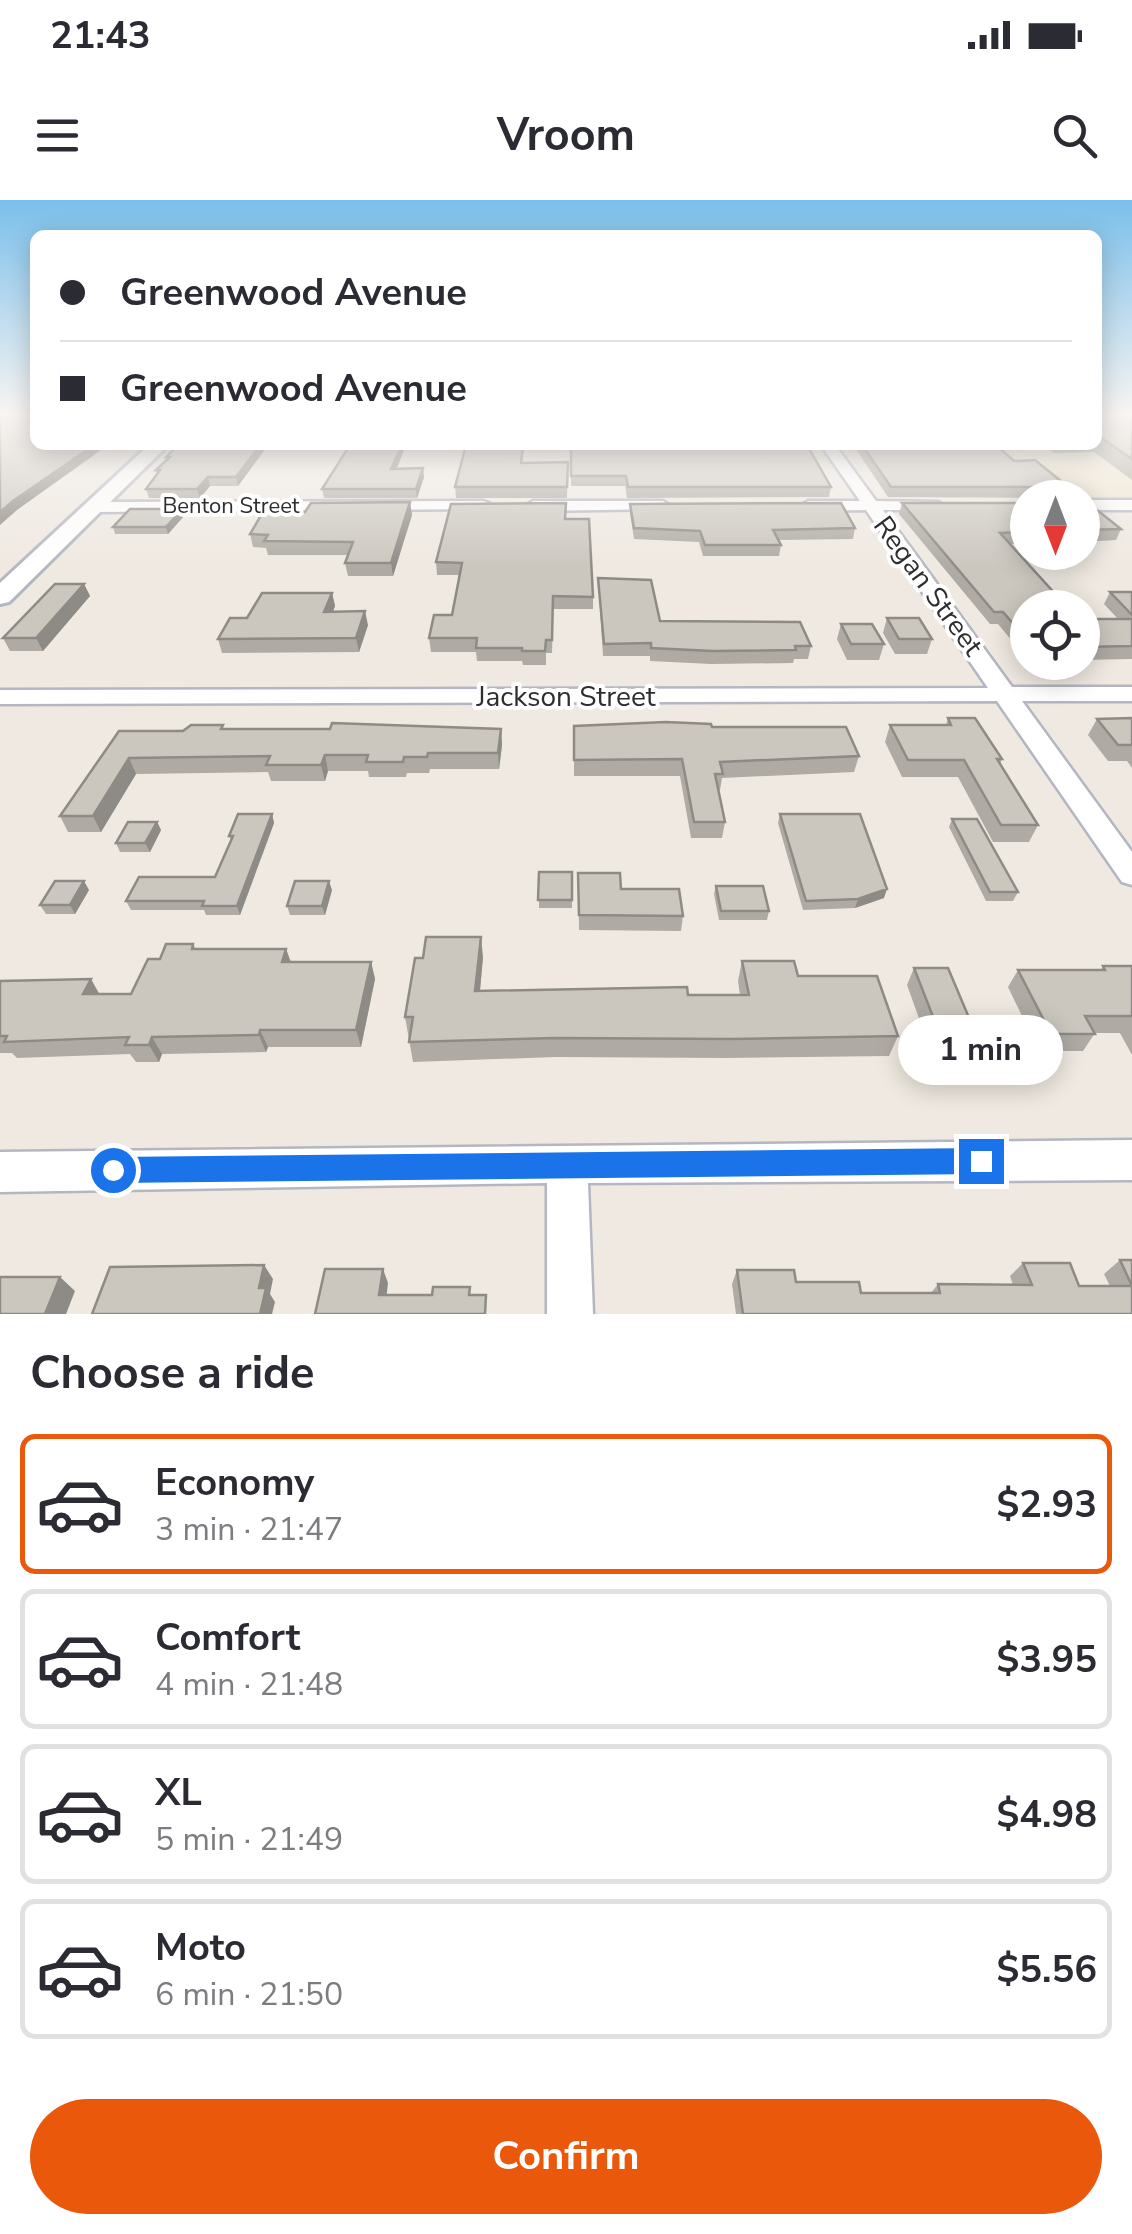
<!DOCTYPE html>
<html lang="en">
<head>
<meta charset="utf-8">
<style>
  body { margin:0; font-family:"Nunito Sans",sans-serif; background:#f2f2f3; color:#2b2b33; height:100vh; display:flex; flex-direction:column; font-size:38px; white-space:nowrap }
  * { box-sizing:border-box; margin:0 }
  p { font-size:32px; color:#7c7c81 }
  .icon { flex:none; width:55px; height:55px; fill:none; stroke:currentColor; stroke-width:2; stroke-linecap:round; stroke-linejoin:round }
  .map { position:relative; height:1114px; overflow:hidden }
  .panel { display:flex; flex-direction:column; background:#fff; flex:1 }
  .panel>* { flex:none }
  .guide { position:absolute; left:30px; top:30px; width:1072px; height:220px; border-radius:15px; box-shadow:0 5px 25px #0003; display:grid; align-content:center; height:220px; padding:0 30px; background:#fff }
  .needle { width:65px; rotate:180deg }
  .tools { position:absolute; left:1010px; top:280px; display:grid; gap:20px }
  .tools a { display:grid; place-items:center; width:90px; height:90px; border-radius:50%; background:#fff; box-shadow:0 5px 25px #0003; font-size:50px }
  .end { position:absolute; width:45px; height:45px; margin:-22px; border:12px solid #1a73e8; background:#fff; box-shadow:0 0 0 5px #fff }
  .from { border-radius:50% }
  .bubble { position:absolute; height:70px; border-radius:35px; background:#fff; box-shadow:0 5px 25px #0003; font-size:32px; font-weight:700; line-height:70px; text-align:center }
  .guide b { display:flex; align-items:center; gap:35px; height:95px; font-size:38px }
  .guide b+b { border-top:2px solid #e1e1e2 }
  .guide i { width:25px; height:25px; background:#2b2b33 }
  ul { padding:0; list-style:none }
  li { display:flex; align-items:center; gap:30px; height:140px; margin:0 20px 15px; padding:0 10px; border:5px solid #e1e1e2; border-radius:15px }
  li div { flex:1 }
  li b { display:block; font-size:38px }
  li em { font-style:normal; font-weight:700 }
  li.selected { border-color:#ea580c }
  li>.icon { width:90px; height:90px; stroke-width:1.5 }
  h2 { padding:0 30px; font-size:45px; line-height:120px }
  .primary-button { display:flex; gap:20px; margin-top:auto; padding:20px 30px }
  .primary-button a { flex:1; height:115px; border-radius:60px; background:#ea580c; color:#fff; font-size:40px; font-weight:700; line-height:115px; text-align:center }
  .status { display:flex; justify-content:space-between; align-items:center; height:70px; padding:0 50px; background:#fff; direction:ltr }
  .status svg { height:28px; fill:currentColor }
  header { display:flex; justify-content:space-between; align-items:center; height:130px; padding:0 30px; background:#fff; font-size:45px; font-weight:700 }
  .map>svg:first-child { display:block }
  .education { fill:#f0e6d1 }
  .lines { fill:none; stroke-linecap:round; stroke-linejoin:round }
  .minor-casing { stroke:#b4b7c1; stroke-width:5 }
  .tertiary-casing { stroke:#b4b7c1; stroke-width:6 }
  .minor { fill:#fff; fill-rule:evenodd }
  .tertiary { fill:#fff; fill-rule:evenodd }
  .wall { fill:#afaba4 }
  .shaded-wall { fill:#8e8b86 }
  .building { fill:#cbc7bf; stroke:#8e8b86; stroke-width:2.5 }
  .route { fill:#1a73e8 }
  .labels { text-anchor:middle; dominant-baseline:central; stroke-width:8; stroke-linejoin:round; paint-order:stroke }
  .far-street-label { font-size:22px; fill:#2e2e2e; stroke:#fff }
  .street-label { font-size:28px; fill:#2e2e2e; stroke:#fff }
</style>
</head>
<body>
<div class="status"><b>21:43</b><svg viewBox="0 0 49 12"><path d="M0 12V9h3v3zM5 12V6h3v6zM10 12V3h3v9zM15 12V0h3v12zM26 1h20v11H26zM47 4h2v5h-2z"/></svg></div>
<header><svg class="icon" aria-label="menu" viewBox="0 0 24 24"><path d="M4 6h16M4 12h16M4 18h16"/></svg>Vroom<svg class="icon" aria-label="search" viewBox="0 0 24 24"><circle cx="10" cy="10" r="6"/><path d="M15 15l6 6"/></svg></header>
<div class="map">
<svg width="1132" height="1114" viewBox="0 0 1132 1114">
  <rect width="100%" height="100%" fill="#efe9e1"/>
  <!-- education -->
  <path class="education" d="M 1132,213 L 1132,300 L 1072,297 L 1004,263 L 984,245 L 1098,245 Z"/>
  <g class="lines">
    <defs>
      <path id="minor" d="M 821,245 L 835,245 L 876,301 L 939,302 L 939,308 L 933,310 L 883,310 L 1012,487 L 1132,487 L 1132,501 L 1022,501 L 1132,652 L 1132,685 L 1122,682 L 997,501 L 0,504 L 0,490 L 988,488 L 866,310 L 808,311 L 800,306 L 808,301 L 860,301 Z
        M 1082,300 L 1132,300 L 1132,310 L 1082,310 Z
        M 483,301 L 489,303 L 489,309 L 95,312 L 87,307 L 95,302 Z
        M 663,301 L 671,306 L 669,309 L 533,311 L 525,306 L 533,301 Z
        M 1132,940 L 1132,980 L 588,983 L 593,1114 L 547,1114 L 547,983 L 0,992 L 0,952 Z"/>
      <path id="tertiary" d="M 149,245 L 168,245 L 9,402 L 0,404 L 0,383 Z"/>
    </defs>
    <!-- minor casing -->
    <use href="#minor" class="minor-casing"/>
    <!-- tertiary casing -->
    <use href="#tertiary" class="tertiary-casing"/>
    <!-- minor -->
    <use href="#minor" class="minor"/>
    <!-- tertiary -->
    <use href="#tertiary" class="tertiary"/>
  </g>
  <!-- wall -->
  <path class="wall" d="M 1098,213 L 1132,213 L 1132,280 L 1094,252 L 1054,253 L 1044,245 L 1098,245 Z
    M 268,245 L 238,286 L 210,286 L 200,298 L 149,298 L 146,289 L 157,274 L 156,270 L 167,259 L 166,257 Z
    M 406,245 L 396,269 L 424,277 L 417,298 L 324,298 L 322,289 Z
    M 524,245 L 522,263 L 568,262 L 567,298 L 456,298 L 455,287 Z
    M 571,245 L 831,287 L 829,297 L 627,298 L 625,286 L 571,286 Z
    M 853,245 L 996,245 L 1014,261 L 1082,298 L 888,297 Z
    M 1082,298 L 1121,329 L 1116,340 L 1082,342 Z
    M 410,302 L 412,315 L 393,376 L 348,376 L 345,363 L 348,355 L 268,355 L 266,348 L 253,347 L 250,334 L 305,312 Z
    M 902,303 L 1028,303 L 1028,344 L 1010,344 L 1028,408 L 1028,460 L 998,424 L 990,424 L 899,314 Z
    M 630,304 L 855,328 L 853,339 L 778,340 L 781,345 L 779,356 L 703,356 L 699,342 L 634,339 L 630,314 Z
    M 182,309 L 184,316 L 168,334 L 115,334 L 113,327 Z
    M 566,319 L 593,397 L 593,409 L 553,409 L 552,453 L 546,453 L 546,465 L 523,465 L 522,461 L 477,461 L 476,452 L 431,452 L 429,438 L 452,415 L 459,375 L 437,375 L 436,362 Z
    M 598,378 L 660,421 L 811,446 L 808,459 L 794,459 L 793,463 L 711,464 L 650,461 L 650,456 L 603,456 Z
    M 84,384 L 90,396 L 43,451 L 10,451 L 3,438 Z
    M 1110,392 L 1132,392 L 1132,459 L 1082,460 L 1082,419 L 1118,419 L 1104,404 Z
    M 332,393 L 335,406 L 333,412 L 368,425 L 359,452 L 222,453 L 218,439 L 247,418 Z
    M 887,418 L 932,439 L 927,454 L 895,454 L 883,433 Z
    M 841,424 L 884,444 L 879,460 L 847,460 L 837,439 Z
    M 948,518 L 1002,559 L 1000,564 L 1038,625 L 1029,642 L 993,642 L 958,577 L 902,577 L 885,542 L 890,525 L 946,525 Z
    M 1132,518 L 1132,568 L 1127,561 L 1108,561 L 1088,535 L 1097,519 Z
    M 574,526 L 712,527 L 859,556 L 854,572 L 722,578 L 720,590 L 718,590 L 725,622 L 722,638 L 691,638 L 680,576 L 574,576 Z
    M 224,529 L 501,529 L 502,545 L 499,569 L 430,569 L 429,573 L 407,573 L 406,577 L 369,577 L 368,571 L 328,571 L 325,581 L 271,581 L 268,572 L 136,574 L 101,632 L 68,632 L 60,616 L 119,531 Z
    M 272,614 L 274,623 L 240,715 L 206,715 L 204,710 L 131,710 L 126,701 L 215,677 L 231,640 L 229,636 Z
    M 780,614 L 884,698 L 855,708 L 803,710 L 778,623 Z
    M 952,619 L 1018,692 L 1013,701 L 986,701 L 949,627 Z
    M 157,622 L 161,630 L 150,652 L 120,652 L 116,643 Z
    M 539,672 L 572,672 L 572,708 L 539,708 Z
    M 578,673 L 621,689 L 683,716 L 681,731 L 579,730 Z
    M 716,686 L 769,711 L 767,720 L 719,720 L 714,694 Z
    M 89,690 L 75,714 L 46,714 L 40,705 Z
    M 332,690 L 325,715 L 290,715 L 287,706 Z
    M 193,744 L 196,749 L 286,749 L 291,762 L 371,762 L 375,779 L 361,847 L 268,847 L 266,852 L 162,854 L 159,862 L 136,862 L 130,854 L 17,858 L 12,853 L 0,853 L 0,781 L 100,794 L 131,794 L 160,759 Z
    M 483,757 L 480,791 L 688,795 L 740,795 L 738,781 L 742,761 L 798,776 L 898,836 L 889,856 L 726,858 L 555,857 L 413,862 L 405,817 Z
    M 1103,766 L 1132,766 L 1132,855 L 1120,833 L 1095,833 L 1083,851 L 1039,851 L 1008,787 L 1018,770 L 1101,770 Z
    M 914,768 L 975,832 L 965,849 L 930,849 L 907,785 Z
    M 1120,1060 L 1132,1060 L 1132,1114 L 736,1114 L 732,1084 L 737,1070 L 796,1082 L 861,1093 L 931,1093 L 938,1084 L 1013,1085 L 1010,1076 L 1023,1063 L 1079,1086 L 1110,1086 L 1104,1074 Z"/>
  <!-- shaded-wall -->
  <path class="shaded-wall" d="M 94,245 L 108,245 L 17,310 L 0,325 L 0,312 L 13,301 Z
    M 260,245 L 268,245 L 238,286 L 236,277 Z
    M 402,245 L 406,245 L 393,278 L 391,269 Z
    M 423,268 L 424,277 L 417,298 L 416,289 Z
    M 208,277 L 210,286 L 200,298 L 197,289 Z
    M 410,302 L 412,315 L 393,376 L 391,363 Z
    M 182,309 L 184,316 L 168,334 L 166,327 Z
    M 84,384 L 90,396 L 43,451 L 36,438 Z
    M 332,393 L 335,406 L 327,425 L 324,412 Z
    M 365,411 L 368,425 L 359,452 L 356,438 Z
    M 501,529 L 502,545 L 499,569 L 498,553 Z
    M 325,555 L 328,571 L 325,581 L 321,565 Z
    M 129,558 L 136,574 L 101,632 L 93,616 Z
    M 272,614 L 274,623 L 240,715 L 237,706 Z
    M 157,622 L 161,630 L 150,652 L 145,643 Z
    M 84,681 L 89,690 L 75,714 L 70,705 Z
    M 329,681 L 332,690 L 325,715 L 322,706 Z
    M 887,689 L 884,698 L 855,708 L 858,699 Z
    M 481,737 L 483,757 L 478,811 L 475,791 Z
    M 286,749 L 292,766 L 282,762 Z
    M 371,762 L 375,779 L 361,847 L 356,830 Z
    M 91,779 L 101,797 L 83,794 Z
    M 260,830 L 268,847 L 266,852 L 259,835 Z
    M 152,837 L 162,854 L 159,862 L 149,845 Z
    M 264,1065 L 273,1079 L 270,1094 L 275,1102 L 272,1114 L 260,1114 L 259,1088 Z
    M 383,1069 L 388,1083 L 385,1109 L 379,1095 Z
    M 60,1077 L 75,1091 L 66,1114 L 45,1114 Z"/>
  <!-- building -->
  <path class="building" d="M 0,213 L 35,213 L 35,245 L 94,245 L 13,301 L 0,312 Z
    M 1098,213 L 1132,213 L 1132,259 L 1100,237 L 1098,237 Z
    M 178,245 L 260,245 L 236,277 L 208,277 L 197,289 L 146,289 L 160,270 L 156,270 L 170,257 L 166,257 Z
    M 350,245 L 402,245 L 391,269 L 423,268 L 416,289 L 322,289 Z
    M 466,245 L 523,245 L 521,263 L 568,262 L 567,287 L 455,287 Z
    M 571,245 L 807,245 L 831,287 L 628,287 L 626,276 L 571,276 Z
    M 862,245 L 996,245 L 1014,261 L 1035,260 L 1082,298 L 1036,298 L 1035,287 L 891,287 Z
    M 1082,298 L 1121,329 L 1082,330 Z
    M 410,302 L 391,363 L 345,363 L 353,342 L 264,341 L 268,335 L 250,334 L 263,312 L 305,312 L 311,303 Z
    M 566,303 L 565,319 L 589,319 L 593,397 L 553,396 L 552,440 L 546,440 L 545,451 L 522,451 L 522,448 L 476,448 L 477,438 L 429,438 L 434,415 L 452,415 L 462,363 L 436,362 L 451,304 Z
    M 841,303 L 855,328 L 773,330 L 781,345 L 705,345 L 700,331 L 634,328 L 630,304 Z
    M 902,303 L 1028,303 L 1028,332 L 1000,333 L 1068,408 L 1028,408 L 1028,441 L 1003,412 L 994,412 Z
    M 130,309 L 182,309 L 166,327 L 113,327 Z
    M 598,378 L 651,380 L 660,421 L 800,422 L 811,446 L 795,446 L 796,450 L 713,451 L 651,448 L 651,443 L 604,444 Z
    M 55,384 L 84,384 L 36,438 L 3,438 Z
    M 1110,392 L 1132,392 L 1132,415 Z
    M 262,393 L 332,393 L 324,412 L 365,411 L 356,438 L 218,439 L 230,418 L 247,418 Z
    M 887,418 L 919,418 L 932,439 L 899,439 Z
    M 1082,419 L 1132,419 L 1132,446 L 1082,447 Z
    M 841,424 L 872,424 L 884,444 L 851,444 Z
    M 948,518 L 975,518 L 1002,559 L 997,559 L 1038,625 L 1001,625 L 964,560 L 908,560 L 890,525 L 951,525 Z
    M 1132,518 L 1132,545 L 1118,545 L 1097,519 Z
    M 666,522 L 711,524 L 712,527 L 846,527 L 859,556 L 720,562 L 723,574 L 715,574 L 725,622 L 694,622 L 682,559 L 574,560 L 574,526 Z
    M 332,523 L 501,529 L 498,553 L 428,553 L 427,557 L 404,557 L 403,562 L 366,562 L 368,555 L 325,555 L 321,565 L 266,565 L 270,556 L 129,558 L 93,616 L 60,616 L 119,531 L 183,531 L 191,525 L 223,525 L 221,529 L 330,529 Z
    M 238,614 L 272,614 L 237,706 L 202,706 L 204,701 L 126,701 L 139,677 L 215,677 L 233,636 L 229,636 Z
    M 780,614 L 860,614 L 887,689 L 858,699 L 806,701 Z
    M 952,619 L 977,619 L 1018,692 L 990,692 Z
    M 128,622 L 157,622 L 145,643 L 116,643 Z
    M 539,672 L 572,672 L 572,700 L 538,700 Z
    M 578,673 L 620,673 L 621,689 L 679,689 L 683,716 L 579,715 Z
    M 55,681 L 84,681 L 70,705 L 40,705 Z
    M 295,681 L 329,681 L 322,706 L 287,706 Z
    M 716,686 L 763,686 L 769,711 L 721,711 Z
    M 426,737 L 481,737 L 475,791 L 687,787 L 688,795 L 749,795 L 742,761 L 794,761 L 798,776 L 877,776 L 898,836 L 731,839 L 555,838 L 409,842 L 413,817 L 405,817 L 415,758 L 423,758 Z
    M 166,744 L 193,744 L 192,749 L 286,749 L 282,762 L 371,762 L 356,830 L 260,830 L 259,835 L 152,837 L 149,845 L 125,845 L 129,837 L 4,842 L 7,836 L 0,836 L 0,781 L 91,779 L 83,794 L 131,794 L 148,759 L 160,759 Z
    M 1103,766 L 1132,766 L 1132,816 L 1085,816 L 1095,834 L 1051,834 L 1018,770 L 1105,770 Z
    M 914,768 L 948,768 L 975,832 L 939,832 Z
    M 1120,1060 L 1132,1060 L 1132,1086 Z
    M 1023,1063 L 1070,1063 L 1079,1086 L 1132,1086 L 1132,1114 L 743,1114 L 737,1070 L 794,1070 L 796,1082 L 859,1082 L 861,1093 L 940,1093 L 938,1084 L 1032,1085 Z
    M 264,1065 L 259,1088 L 266,1088 L 260,1114 L 92,1114 L 110,1067 Z
    M 325,1069 L 383,1069 L 379,1095 L 432,1095 L 433,1087 L 470,1087 L 469,1095 L 486,1095 L 485,1114 L 315,1114 Z
    M 0,1077 L 60,1077 L 45,1114 L 0,1114 Z"/>
  <!-- sky -->
  <linearGradient id="sky" x2="0" y2="1"><stop stop-color="#7abfeb"/><stop offset="0.58" stop-color="#f8f5f2"/><stop offset="1" stop-color="#f8f5f2" stop-opacity="0"/></linearGradient>
  <rect width="1132" height="369" fill="url(#sky)"/>
  <!-- route -->
  <path class="route" d="M 981,948 L 990,952 L 994,961 L 990,970 L 981,974 L 113,983 L 104,979 L 100,970 L 104,961 L 113,957 Z"/>
  <g class="labels">
    <!-- far-street labels -->
    <g class="far-street-label">
      <text x="231" y="306">Benton Street</text>
    </g>
    <!-- street labels -->
    <g class="street-label">
      <text transform="translate(928 386) rotate(54)">Regan Street</text>
      <text x="566" y="497">Jackson Street</text>
    </g>
  </g>
</svg>
<div class="tools">
<a><svg class="needle" viewBox="-14 -14 28 28"><path d="M0-13l5 13h-10z" fill="#e53935"/><path d="M0 13l5-13h-10z" fill="#7c7c81"/></svg></a>
<a><svg class="icon" aria-label="locate" viewBox="0 0 24 24"><circle cx="12" cy="12" r="6"/><path d="M12 2v4M12 18v4M2 12h4M18 12h4"/></svg></a>
</div>
<i class="end from" style="left:113px;top:970px"></i>
<i class="end" style="left:981px;top:961px"></i>
<div class="bubble" style="left:898px;top:815px;width:165px">1 min</div>
<div class="guide">
<b><i class="from"></i>Greenwood Avenue</b>
<b><i></i>Greenwood Avenue</b>
</div>
</div>
<section class="panel">
<h2>Choose a ride</h2>
<ul>
<li class="selected"><svg class="icon" aria-label="car" viewBox="0 0 24 24"><path d="M5 17H2v-5l4-1 3-4h7l3 4 3 1v5h-3M9 17h6M6 11h13"/><circle cx="7" cy="17" r="2"/><circle cx="17" cy="17" r="2"/></svg><div><b>Economy</b><p>3 min · 21:47</p></div><em>$2.93</em></li>
<li><svg class="icon" aria-label="car" viewBox="0 0 24 24"><path d="M5 17H2v-5l4-1 3-4h7l3 4 3 1v5h-3M9 17h6M6 11h13"/><circle cx="7" cy="17" r="2"/><circle cx="17" cy="17" r="2"/></svg><div><b>Comfort</b><p>4 min · 21:48</p></div><em>$3.95</em></li>
<li><svg class="icon" aria-label="car" viewBox="0 0 24 24"><path d="M5 17H2v-5l4-1 3-4h7l3 4 3 1v5h-3M9 17h6M6 11h13"/><circle cx="7" cy="17" r="2"/><circle cx="17" cy="17" r="2"/></svg><div><b>XL</b><p>5 min · 21:49</p></div><em>$4.98</em></li>
<li><svg class="icon" aria-label="car" viewBox="0 0 24 24"><path d="M5 17H2v-5l4-1 3-4h7l3 4 3 1v5h-3M9 17h6M6 11h13"/><circle cx="7" cy="17" r="2"/><circle cx="17" cy="17" r="2"/></svg><div><b>Moto</b><p>6 min · 21:50</p></div><em>$5.56</em></li>
</ul>
<div class="primary-button"><a>Confirm</a></div>
</section>
</body>
</html>
